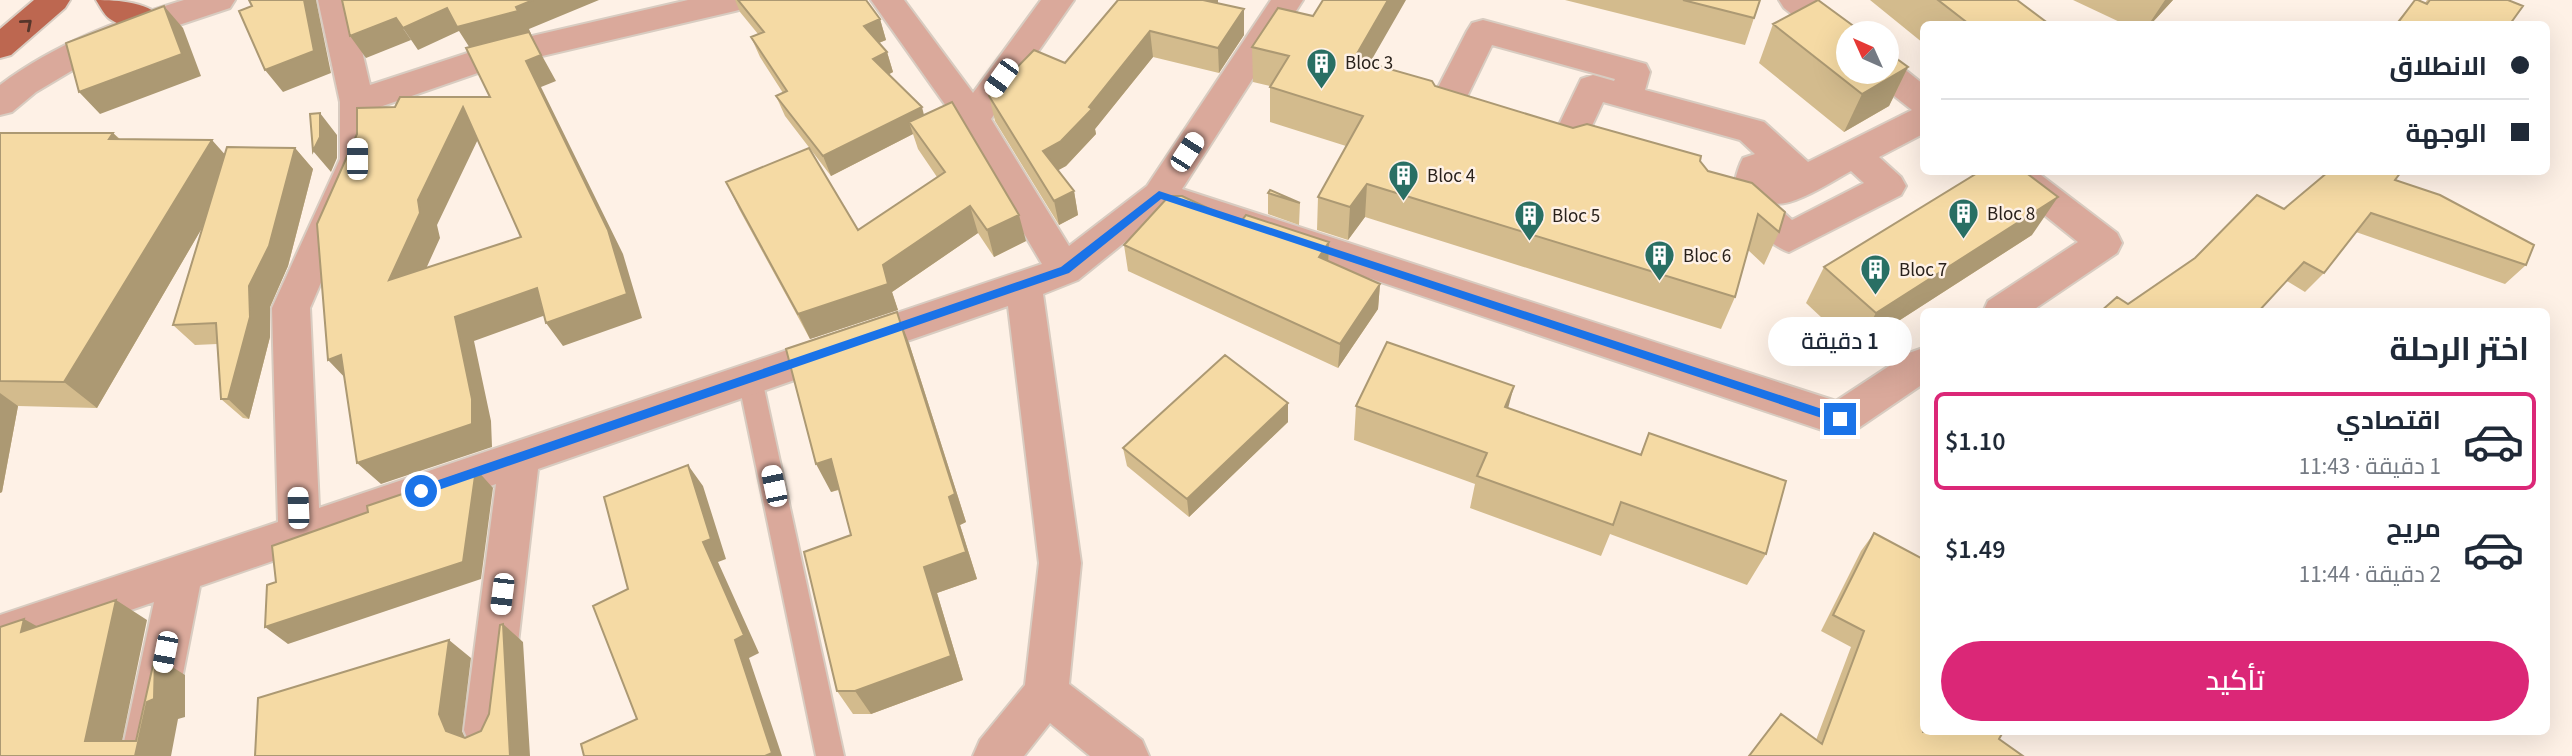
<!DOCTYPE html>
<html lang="ar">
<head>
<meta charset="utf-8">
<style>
  body { margin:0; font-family:"Source Sans 3",Cairo,sans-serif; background:#f6f6f7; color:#1f2937; direction:rtl; height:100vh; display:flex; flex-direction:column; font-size:26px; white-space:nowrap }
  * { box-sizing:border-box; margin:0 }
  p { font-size:23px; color:#747a83 }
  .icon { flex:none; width:38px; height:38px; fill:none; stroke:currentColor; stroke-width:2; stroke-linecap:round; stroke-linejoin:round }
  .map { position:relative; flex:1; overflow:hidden; direction:ltr }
  .side { position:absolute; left:1920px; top:308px; width:630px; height:427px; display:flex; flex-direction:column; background:#fff; border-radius:10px; box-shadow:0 7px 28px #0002; direction:rtl }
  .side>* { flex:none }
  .banner { position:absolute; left:1920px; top:21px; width:630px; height:154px; border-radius:10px; box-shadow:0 7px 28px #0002; direction:rtl; display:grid; align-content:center; height:154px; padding:0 21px; background:#fff }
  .needle { width:46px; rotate:315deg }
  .tools { position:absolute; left:1836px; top:21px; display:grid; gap:14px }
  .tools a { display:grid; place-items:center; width:63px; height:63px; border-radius:50%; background:#fff; box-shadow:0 7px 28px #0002; font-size:35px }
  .end { position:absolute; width:32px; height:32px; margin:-16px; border:9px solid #1a73e8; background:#fff; box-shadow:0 0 0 4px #fff }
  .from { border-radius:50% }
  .bubble { position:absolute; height:49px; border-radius:24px; background:#fff; box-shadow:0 7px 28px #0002; font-size:23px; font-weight:600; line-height:49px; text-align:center; direction:rtl }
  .car { position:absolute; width:21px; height:42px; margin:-21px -10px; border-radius:9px; box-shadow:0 0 5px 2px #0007; background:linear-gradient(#fff 24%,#345 0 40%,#fff 0 76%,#345 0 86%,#fff 0) }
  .banner b { display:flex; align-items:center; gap:24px; height:66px; font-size:26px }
  .banner b+b { border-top:2px solid #e0e1e3 }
  .banner i { width:18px; height:18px; background:#1f2937 }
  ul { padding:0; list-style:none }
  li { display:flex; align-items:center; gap:21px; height:98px; margin:0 14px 10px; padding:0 7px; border:4px solid transparent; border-radius:10px }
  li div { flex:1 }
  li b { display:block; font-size:26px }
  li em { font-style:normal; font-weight:600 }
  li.current { border-color:#db2777 }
  li>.icon { width:63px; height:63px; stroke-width:1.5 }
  h2 { padding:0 21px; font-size:32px; line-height:84px }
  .action { display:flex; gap:14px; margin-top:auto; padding:14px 21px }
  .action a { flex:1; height:80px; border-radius:42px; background:#db2777; color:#fff; font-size:28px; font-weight:600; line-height:80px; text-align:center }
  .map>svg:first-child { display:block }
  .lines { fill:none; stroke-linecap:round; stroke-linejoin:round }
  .lane-casing { stroke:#d8ccc1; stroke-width:4 }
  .street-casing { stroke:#d8ccc1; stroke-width:4 }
  .primary-casing { stroke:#d8ccc1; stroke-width:4 }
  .lane { fill:#daa99b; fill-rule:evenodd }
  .street { fill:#daa99b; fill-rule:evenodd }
  .primary { fill:#bd6750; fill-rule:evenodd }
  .wall { fill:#d3bb8d }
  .shaded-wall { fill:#ac9973 }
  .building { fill:#f5daa4; stroke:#ac9973; stroke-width:2; fill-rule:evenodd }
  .oneway { stroke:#55362b }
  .route { fill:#1a73e8 }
  .labels { text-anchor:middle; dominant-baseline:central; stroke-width:5; stroke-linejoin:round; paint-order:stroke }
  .poi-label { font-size:19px; fill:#29211b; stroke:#fef1e6; text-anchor:start }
</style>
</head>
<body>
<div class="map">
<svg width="2572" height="756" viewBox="0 0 2572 756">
  <rect width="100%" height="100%" fill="#fef1e6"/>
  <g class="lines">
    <defs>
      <path id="lane" d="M 750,369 L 759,372 L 762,379 L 844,756 L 816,756 L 738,379 L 741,372 Z"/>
      <path id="street" d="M 184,0 L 235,0 L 230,8 L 143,37 L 88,61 L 36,92 L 12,112 L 0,115 L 0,85 C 54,44 119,20 184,0 Z
        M 318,0 L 350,0 L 370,85 L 489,46 L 688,0 L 751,0 L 746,8 L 735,11 L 495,67 L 374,109 L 374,159 L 310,308 L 319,508 L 1042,264 L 961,127 L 871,0 L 904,0 L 973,93 L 1041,0 L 1074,0 L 991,119 L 1069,246 L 1147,186 L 1271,0 L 1303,0 L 1182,189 L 1836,401 L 1909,353 L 1923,348 L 1923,384 L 1854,431 L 1840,436 L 1169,211 L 1167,208 L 1078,280 L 1043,294 L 1081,563 L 1069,684 L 1142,740 L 1149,756 L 1090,756 L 1050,723 L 1024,756 L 973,756 L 980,740 L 1025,685 L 1039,563 L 1008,306 L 538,469 L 508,730 L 502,745 L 486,752 L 470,745 L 464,730 L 496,484 L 200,586 L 167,756 L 121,756 L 154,602 L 0,655 L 0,615 L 278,522 L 272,308 L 340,159 L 340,102 Z
        M 1779,0 L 1816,0 L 1858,33 L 1848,33 L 1848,53 L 1837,50 L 1784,8 Z
        M 1483,20 L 1646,64 L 1650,72 L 1645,90 L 1764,122 L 1808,162 L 1912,110 L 1874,80 L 1870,72 L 1886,72 L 1886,60 L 1898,64 L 1923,84 L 1923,134 L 1879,157 L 1901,177 L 1906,186 L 1901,195 L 1789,252 C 1774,247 1740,221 1735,206 C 1730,194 1737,169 1743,158 L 1755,154 L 1740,140 L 1603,102 L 1578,156 L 1566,160 L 1524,146 L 1519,137 L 1524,128 L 1536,124 L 1556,131 L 1581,79 L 1593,75 L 1614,81 L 1615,79 L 1492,45 L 1464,103 L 1488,110 L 1493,119 L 1488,128 L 1476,131 L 1432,118 L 1427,109 L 1467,31 L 1472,23 ZM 1851,171 L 1864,183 L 1792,220 L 1773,203 C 1791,209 1834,180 1851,171 Z
        M 1997,172 L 2037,172 L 2117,233 L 2122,243 L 2117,253 L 2030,312 L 1983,312 L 1988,301 L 2078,242 L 2002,181 Z"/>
      <path id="primary" d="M 34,0 L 70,0 L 65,8 L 11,55 L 0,58 L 0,29 Z
        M 96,0 C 117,0 153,2 165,22 L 160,30 C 145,34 123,28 110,19 C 104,15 100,6 96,0 Z"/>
    </defs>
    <!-- lane casing -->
    <use href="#lane" class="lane-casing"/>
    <!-- street casing -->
    <use href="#street" class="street-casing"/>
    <!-- primary casing -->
    <use href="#primary" class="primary-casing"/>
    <!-- lane -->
    <use href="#lane" class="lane"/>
    <!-- street -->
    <use href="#street" class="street"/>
    <!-- primary -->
    <use href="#primary" class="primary"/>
  </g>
  <!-- wall -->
  <path class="wall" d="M 735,0 L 866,0 L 880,19 L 886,40 L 879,43 L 887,52 L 893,72 L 889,74 L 924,115 L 1026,241 L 994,257 L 978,233 L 892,292 L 898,310 L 810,339 L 739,209 L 726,182 L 858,230 L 937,177 L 918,149 L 913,134 L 831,176 L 785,116 L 776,96 L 783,93 L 760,57 L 751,37 L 758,34 L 740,12 Z
    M 1118,0 L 1218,0 L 1218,4 L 1244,35 L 1219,73 L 1153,57 L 1095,129 L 1096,134 L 1066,166 L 1057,170 L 1074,191 L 1078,215 L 1059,225 L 995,121 L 989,96 L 1065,63 Z
    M 1565,0 L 1760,0 L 1745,45 Z
    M 1870,0 L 2017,0 L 2049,24 L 1923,24 L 1923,43 Z
    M 2073,0 L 2173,0 L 2151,24 L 2124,24 Z
    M 2415,0 L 2425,3 L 2427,0 L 2508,0 L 2510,24 L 2395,24 Z
    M 1773,24 L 1908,67 L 1889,106 L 1844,132 L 1759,63 Z
    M 1252,47 L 1369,64 L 1435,86 L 1573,128 L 1700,161 L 1708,171 L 1779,232 L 1764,265 L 1748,250 L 1735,297 L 1721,329 L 1365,217 L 1348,240 L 1317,230 L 1318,197 L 1346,146 L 1270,122 L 1270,86 L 1253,82 Z
    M 0,133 L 113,133 L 120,139 L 225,154 L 295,148 L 313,169 L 288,266 L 270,307 L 270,337 L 249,419 L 243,418 L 221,399 L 217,344 L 195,345 L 173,325 L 202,228 L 97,408 L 18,406 L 2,492 L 0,493 Z
    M 2395,180 L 2526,265 L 2505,284 L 2356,232 L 2324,273 L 2305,292 L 2287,281 L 2128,304 L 2284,209 Z
    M 1268,193 L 1300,203 L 1299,225 L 1268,214 Z
    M 1240,223 L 1329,242 L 1329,261 L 1380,284 L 1378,309 L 1338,368 L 1128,271 L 1124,245 Z
    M 2032,235 L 1855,349 L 1806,303 L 1824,267 Z
    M 909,343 L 966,522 L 960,525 L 977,579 L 937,593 L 963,680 L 871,714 L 853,714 L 837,691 L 851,535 L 839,490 L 831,492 Z
    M 1288,403 L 1288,422 L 1189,517 L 1127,466 L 1123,448 Z
    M 1356,406 L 1508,409 L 1640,455 L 1649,433 L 1766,554 L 1747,585 L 1610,534 L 1601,556 L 1470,508 L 1475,484 L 1354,440 Z
    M 1874,533 L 1923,732 L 1748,756 L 1816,740 L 1851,647 L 1821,631 L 1861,551 Z"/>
  <!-- shaded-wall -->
  <path class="shaded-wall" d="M 304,0 L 316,0 L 331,73 L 283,92 L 265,70 Z
    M 533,0 L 599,0 L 529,29 L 531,34 L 530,34 L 556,81 L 541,87 L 623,254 L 642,318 L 563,346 L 546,323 L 627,294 L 459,31 L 418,50 L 403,28 L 447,8 L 516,7 Z
    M 1201,0 L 1218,0 L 1218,3 Z
    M 1388,0 L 1406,0 L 1352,94 L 1354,59 Z
    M 2165,0 L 2173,0 L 2151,24 L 2149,24 Z
    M 164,6 L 183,28 L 201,76 L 100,114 L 79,92 Z
    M 1244,9 L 1244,35 L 1219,73 L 1218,48 Z
    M 396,18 L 411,40 L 366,58 L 350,36 Z
    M 880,19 L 886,40 L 871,46 L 864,26 Z
    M 1150,31 L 1153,57 L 1095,129 L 1096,134 L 1066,166 L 1048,176 L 1043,151 L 1089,107 Z
    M 887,52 L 893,72 L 880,79 L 873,59 Z
    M 1908,67 L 1889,106 L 1844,132 L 1862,94 Z
    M 463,107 L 481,133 L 437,225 L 440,238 L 410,304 L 389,280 L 418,200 Z
    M 922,107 L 927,127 L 909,122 L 913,134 L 831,176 L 823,156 Z
    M 320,113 L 337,135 L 337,158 L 331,172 L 313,151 Z
    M 113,133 L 141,161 L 109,139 Z
    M 212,140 L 237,168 L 97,408 L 64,382 Z
    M 295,148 L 313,169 L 288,266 L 270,307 L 270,337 L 249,419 L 228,399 L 249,286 Z
    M 1367,184 L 1365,217 L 1348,240 L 1350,207 Z
    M 1074,191 L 1078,215 L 1059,225 L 1054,201 Z
    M 2058,197 L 2032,235 L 1855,349 L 1876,313 Z
    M 970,206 L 978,233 L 892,292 L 898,310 L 810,339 L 798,314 L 883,265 Z
    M 1019,215 L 1026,241 L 994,257 L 987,230 Z
    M 1329,242 L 1328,268 L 1319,257 Z
    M 1380,284 L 1378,309 L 1338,368 L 1340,344 Z
    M 537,288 L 554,312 L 474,341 L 491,421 L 492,447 L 381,484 L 357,463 L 455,317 Z
    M 897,312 L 909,343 L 966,522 L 960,525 L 977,579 L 937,593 L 963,680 L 871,714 L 855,691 L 924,567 L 949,497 Z
    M 341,355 L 350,383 L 328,360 Z
    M 1514,386 L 1505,420 L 1505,407 Z
    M 0,393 L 18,406 L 2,492 L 0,493 Z
    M 1288,403 L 1288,422 L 1189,517 L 1187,499 Z
    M 831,459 L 846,487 L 831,492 L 816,464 Z
    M 688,465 L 703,486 L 726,559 L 718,562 L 759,653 L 749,658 L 782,756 L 765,756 L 703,542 Z
    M 476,469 L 493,488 L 481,579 L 288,644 L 265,627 Z
    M 116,600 L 147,620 L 119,756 L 85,741 Z
    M 24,619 L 58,638 L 21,632 Z
    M 503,624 L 523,642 L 530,756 L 510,756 Z
    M 449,640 L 471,658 L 462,731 L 469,747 L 446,731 L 439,714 Z
    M 155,656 L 185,675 L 185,717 L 178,719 L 171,756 L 135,756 Z"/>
  <!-- building -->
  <path class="building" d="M 249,0 L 304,0 L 314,51 L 265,70 L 239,11 L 252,6 Z
    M 342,0 L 533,0 L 516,7 L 518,11 L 457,27 L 447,8 L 403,28 L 396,18 L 350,36 Z
    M 738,0 L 866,0 L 880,19 L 864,26 L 887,52 L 873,59 L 922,107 L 823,156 L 776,96 L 787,91 L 751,37 L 764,32 Z
    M 1118,0 L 1203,0 L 1244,9 L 1218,48 L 1150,31 L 1089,107 L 1092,109 L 1061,141 L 1043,151 L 1074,191 L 1054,201 L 989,96 L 1034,50 L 1065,63 Z
    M 1323,0 L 1388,0 L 1354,59 L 1432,81 L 1435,86 L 1573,128 L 1587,124 L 1701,156 L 1700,161 L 1708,171 L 1752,183 L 1785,212 L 1779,232 L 1758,214 L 1735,297 L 1367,184 L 1350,207 L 1318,197 L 1363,116 L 1270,87 L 1289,56 L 1252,47 L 1278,8 L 1313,16 Z
    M 1683,0 L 1760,0 L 1754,18 Z
    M 1818,0 L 1863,33 L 1848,33 L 1848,72 L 1886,72 L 1886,51 L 1908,67 L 1862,94 L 1773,24 Z
    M 1938,0 L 2017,0 L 2049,24 L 1969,24 Z
    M 2415,0 L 2418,0 L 2427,4 L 2430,0 L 2508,0 L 2523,6 L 2510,24 L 2397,24 Z
    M 164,6 L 182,54 L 79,92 L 66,43 Z
    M 529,32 L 541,55 L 526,61 L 608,230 L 627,294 L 546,323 L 537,288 L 455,317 L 472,399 L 472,424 L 357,463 L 341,355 L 328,360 L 317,224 L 357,134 L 357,108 L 395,107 L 400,97 L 490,97 L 466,48 ZM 463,107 L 521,237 L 389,280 L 420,213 L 418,200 Z
    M 952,102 L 1019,215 L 987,230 L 970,206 L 883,265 L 888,284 L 798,314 L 726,182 L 809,148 L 858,230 L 945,172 L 909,122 Z
    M 320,113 L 320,137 L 313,151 L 310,114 Z
    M 0,133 L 113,133 L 109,139 L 212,140 L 64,382 L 0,381 Z
    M 227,147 L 295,148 L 269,246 L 249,286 L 250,317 L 228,399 L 221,399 L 216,323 L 173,325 Z
    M 1979,172 L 2025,172 L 2058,197 L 1876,313 L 1824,267 Z
    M 2328,172 L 2401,172 L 2395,180 L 2440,195 L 2534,245 L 2526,265 L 2371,213 L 2324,273 L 2304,262 L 2258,312 L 2100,312 L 2117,297 L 2128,304 L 2195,258 L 2257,195 L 2284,209 Z
    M 1270,190 L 1300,203 L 1268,193 Z
    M 1169,196 L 1182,196 L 1240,223 L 1246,215 L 1329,242 L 1319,257 L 1380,284 L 1340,344 L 1124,245 Z
    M 897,312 L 955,494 L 949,497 L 966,552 L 924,567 L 951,656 L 855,691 L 837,691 L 804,552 L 851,535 L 831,459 L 816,464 L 786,349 Z
    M 1387,342 L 1514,386 L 1505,407 L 1641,455 L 1649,433 L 1786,481 L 1766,554 L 1621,502 L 1613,525 L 1477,476 L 1487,453 L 1356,406 Z
    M 1225,355 L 1288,403 L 1187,499 L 1123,448 Z
    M 688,465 L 711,539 L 703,542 L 744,635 L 735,640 L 772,753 L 765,756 L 584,756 L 581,744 L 637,719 L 593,606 L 628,589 L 604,497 Z
    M 476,469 L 463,562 L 265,627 L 267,585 L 276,582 L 272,546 L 368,512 L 367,506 Z
    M 1874,533 L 1923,559 L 1923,732 L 2003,732 L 1999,739 L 2023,756 L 1749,756 L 1781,714 L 1822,744 L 1864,631 L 1833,615 Z
    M 116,600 L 85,741 L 136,741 L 155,656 L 154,699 L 147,702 L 135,756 L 0,756 L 0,627 L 24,619 L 21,632 Z
    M 503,624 L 510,756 L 255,756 L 258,698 L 449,640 L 439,714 L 446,731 L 465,738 L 481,731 L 489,714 L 500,625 Z"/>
  <!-- one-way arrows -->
  <defs><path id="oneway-chevron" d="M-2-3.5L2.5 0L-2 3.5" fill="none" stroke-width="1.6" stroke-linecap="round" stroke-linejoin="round" transform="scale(1.75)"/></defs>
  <use class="oneway" href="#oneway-chevron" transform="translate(27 24) rotate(-41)"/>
  <!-- route -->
  <path class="route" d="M 1159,191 L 1840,415 L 1846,419 L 1840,424 L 1161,199 L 1069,273 L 421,496 L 415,491 L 421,486 L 1061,267 Z"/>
  <!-- icons -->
  <defs>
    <symbol id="building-pin" viewBox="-11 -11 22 30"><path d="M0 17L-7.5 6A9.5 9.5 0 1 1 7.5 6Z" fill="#296f64" stroke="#fef1e6"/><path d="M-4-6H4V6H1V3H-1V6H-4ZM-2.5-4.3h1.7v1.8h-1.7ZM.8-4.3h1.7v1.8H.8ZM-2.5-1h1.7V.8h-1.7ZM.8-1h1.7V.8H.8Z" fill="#fff"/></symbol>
  </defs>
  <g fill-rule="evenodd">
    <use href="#building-pin" x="1304" y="46" width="35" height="47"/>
    <use href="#building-pin" x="1386" y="158" width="35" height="47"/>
    <use href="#building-pin" x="1946" y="196" width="35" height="47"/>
    <use href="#building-pin" x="1512" y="198" width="35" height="47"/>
    <use href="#building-pin" x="1642" y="238" width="35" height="47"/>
    <use href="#building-pin" x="1858" y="252" width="35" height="47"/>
  </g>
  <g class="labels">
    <!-- poi labels -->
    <g class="poi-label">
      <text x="1345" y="63">Bloc 3</text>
      <text x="1427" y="176">Bloc 4</text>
      <text x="1987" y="214">Bloc 8</text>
      <text x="1552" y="216">Bloc 5</text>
      <text x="1683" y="256">Bloc 6</text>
      <text x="1899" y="270">Bloc 7</text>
    </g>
  </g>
</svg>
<div class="tools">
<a><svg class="needle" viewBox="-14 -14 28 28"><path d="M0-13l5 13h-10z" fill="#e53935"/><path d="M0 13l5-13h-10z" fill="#747a83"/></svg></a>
</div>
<i class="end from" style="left:421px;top:491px"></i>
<i class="end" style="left:1840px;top:419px"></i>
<div class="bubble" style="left:1768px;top:317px;width:144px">1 دقيقة</div>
<i class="car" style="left:1001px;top:78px;rotate:216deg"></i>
<i class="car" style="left:1187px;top:152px;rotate:33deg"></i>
<i class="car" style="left:357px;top:159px;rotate:0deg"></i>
<i class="car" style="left:774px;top:486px;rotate:348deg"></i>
<i class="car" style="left:298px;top:508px;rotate:358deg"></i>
<i class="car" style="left:502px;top:594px;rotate:187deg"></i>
<i class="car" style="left:165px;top:652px;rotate:191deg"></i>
<div class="banner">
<b><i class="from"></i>الانطلاق</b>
<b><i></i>الوجهة</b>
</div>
<section class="side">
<h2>اختر الرحلة</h2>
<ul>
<li class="current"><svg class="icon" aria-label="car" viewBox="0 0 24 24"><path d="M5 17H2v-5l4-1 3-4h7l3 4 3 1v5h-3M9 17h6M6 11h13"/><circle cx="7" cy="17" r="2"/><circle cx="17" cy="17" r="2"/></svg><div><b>اقتصادي</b><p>1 دقيقة · 11:43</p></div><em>$1.10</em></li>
<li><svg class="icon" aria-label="car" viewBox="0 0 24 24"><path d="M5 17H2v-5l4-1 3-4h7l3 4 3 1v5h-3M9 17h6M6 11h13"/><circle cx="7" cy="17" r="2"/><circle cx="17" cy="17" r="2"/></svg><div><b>مريح</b><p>2 دقيقة · 11:44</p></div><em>$1.49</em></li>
</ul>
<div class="action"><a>تأكيد</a></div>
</section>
</div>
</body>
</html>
